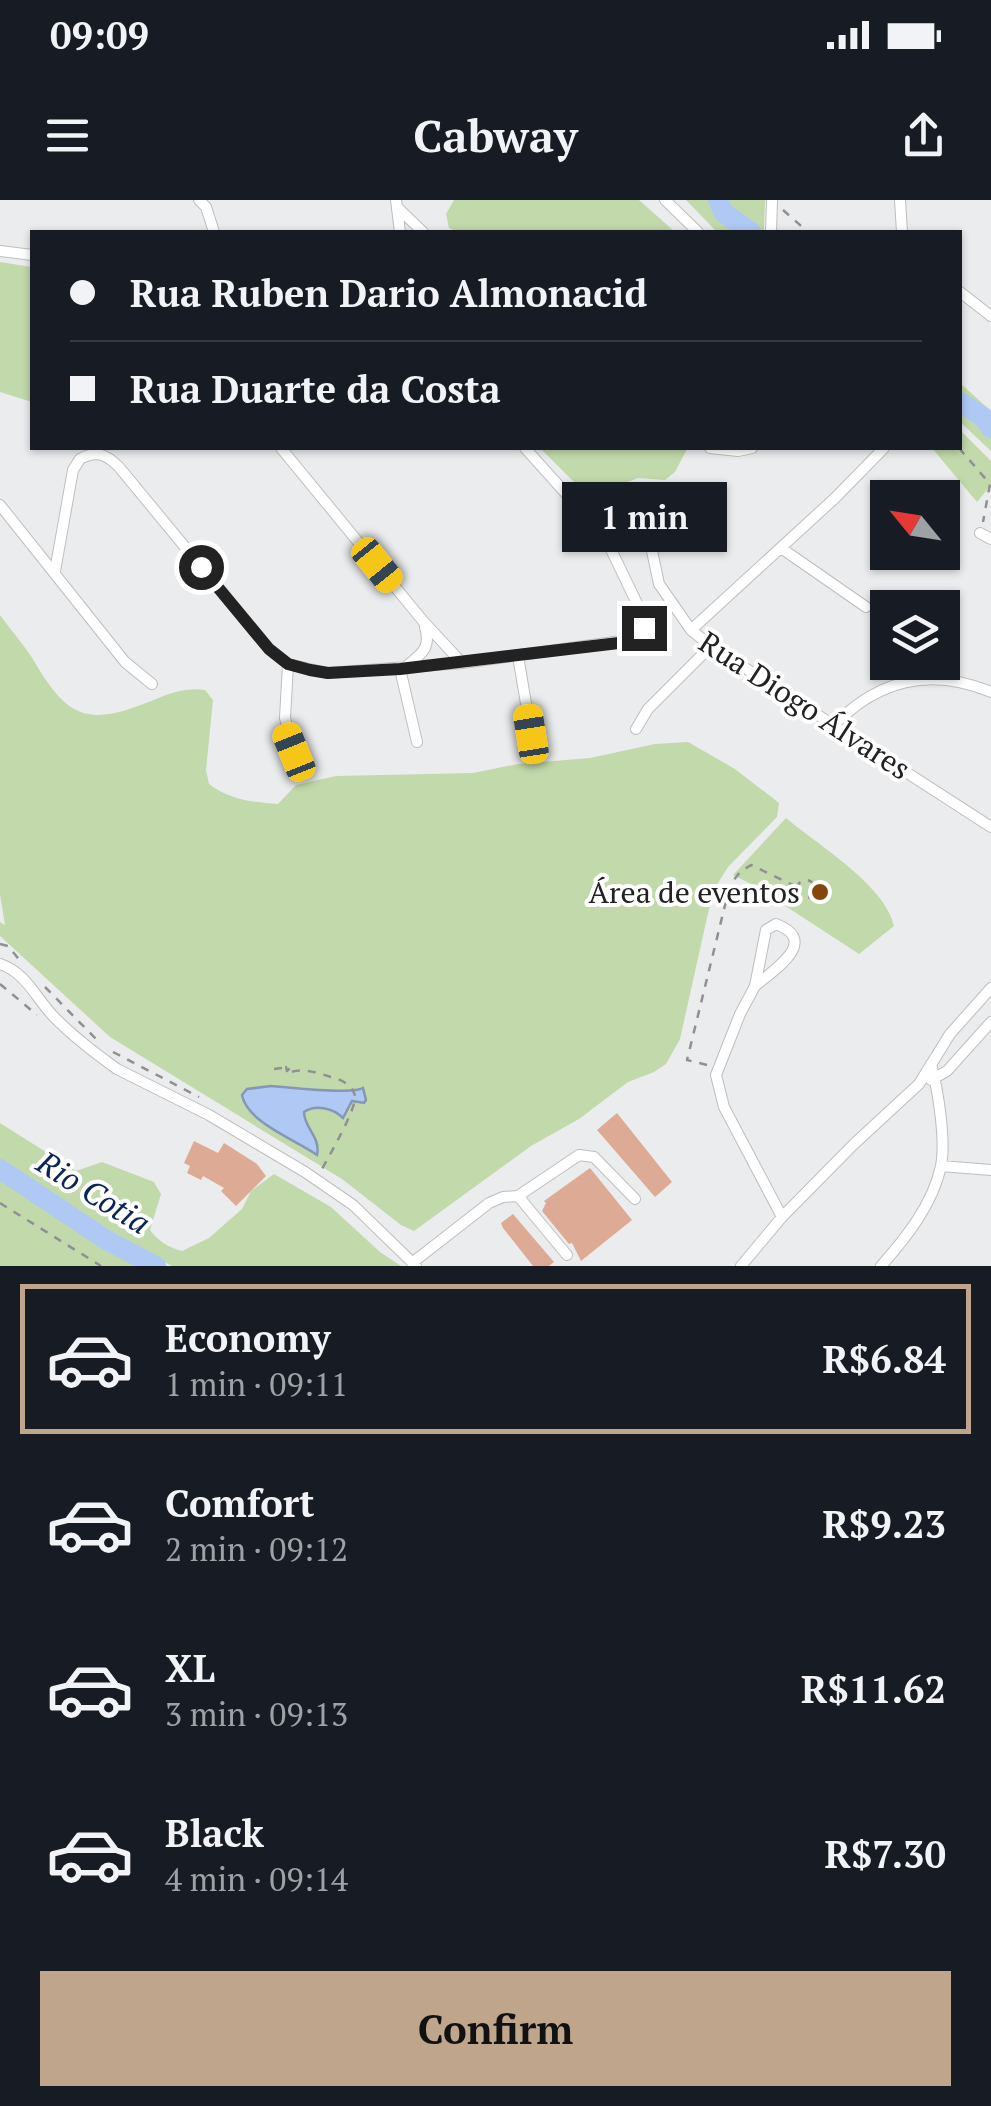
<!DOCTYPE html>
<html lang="en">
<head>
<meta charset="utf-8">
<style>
  body { margin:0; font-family:"PT Serif",serif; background:#20242c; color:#f1f3f6; height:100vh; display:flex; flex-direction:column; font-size:38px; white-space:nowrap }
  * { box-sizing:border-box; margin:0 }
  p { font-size:32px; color:#9ea1a6 }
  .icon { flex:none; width:55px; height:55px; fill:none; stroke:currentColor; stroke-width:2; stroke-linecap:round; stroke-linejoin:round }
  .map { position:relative; height:1066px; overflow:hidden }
  .side { display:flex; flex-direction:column; background:#171b24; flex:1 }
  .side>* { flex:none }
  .guide { position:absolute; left:30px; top:30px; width:932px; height:220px; border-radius:0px; box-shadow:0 2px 8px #0004; display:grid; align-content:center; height:220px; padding:0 40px; background:#171b24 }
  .needle { width:65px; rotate:300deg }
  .buttons { position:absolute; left:870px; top:280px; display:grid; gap:20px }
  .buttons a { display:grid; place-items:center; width:90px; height:90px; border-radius:0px; background:#171b24; box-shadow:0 2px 8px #0004; font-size:50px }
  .end { position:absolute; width:45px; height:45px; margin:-22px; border:12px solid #222223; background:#fff; box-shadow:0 0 0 5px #fff }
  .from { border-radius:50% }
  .bubble { position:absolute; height:70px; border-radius:0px; background:#171b24; box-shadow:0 2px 8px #0004; font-size:32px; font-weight:600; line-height:70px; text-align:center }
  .car { position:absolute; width:30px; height:60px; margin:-30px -15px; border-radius:12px; box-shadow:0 0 8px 2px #0007; background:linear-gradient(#f5c518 24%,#345 0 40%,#f5c518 0 76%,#345 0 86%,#f5c518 0) }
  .guide b { display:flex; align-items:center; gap:35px; height:95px; font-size:38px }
  .guide b+b { border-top:2px solid #363941 }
  .guide i { width:25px; height:25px; background:#f1f3f6 }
  ul { padding:18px 0 0; list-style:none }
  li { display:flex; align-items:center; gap:30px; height:150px; margin:0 20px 15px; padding:0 20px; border:5px solid transparent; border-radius:0px }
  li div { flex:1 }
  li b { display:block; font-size:38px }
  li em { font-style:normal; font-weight:600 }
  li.on { border-color:#c0a58d }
  li>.icon { width:90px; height:90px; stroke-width:1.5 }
  .action { display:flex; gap:20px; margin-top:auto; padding:20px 40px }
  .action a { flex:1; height:115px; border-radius:0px; background:#c0a58d; color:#111; font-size:40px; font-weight:600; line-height:115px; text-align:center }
  .status { display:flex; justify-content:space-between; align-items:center; height:70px; padding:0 50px; background:#171b24; direction:ltr }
  .status svg { height:28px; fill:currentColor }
  header { display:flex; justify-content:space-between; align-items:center; height:130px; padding:0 40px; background:#171b24; font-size:45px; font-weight:600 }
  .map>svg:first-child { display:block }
  .green { fill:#c2d9ac; fill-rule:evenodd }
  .water { fill:#afc9f4; stroke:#8597b5; stroke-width:2.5 }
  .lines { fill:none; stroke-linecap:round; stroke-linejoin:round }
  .river { stroke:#afc9f4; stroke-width:20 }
  .building { fill:#ddab95 }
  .street-casing { stroke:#bdbec0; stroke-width:12 }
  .path { stroke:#909092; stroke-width:2.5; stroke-dasharray:8 8; stroke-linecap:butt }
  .street { stroke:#fff; stroke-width:10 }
  .route { stroke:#222223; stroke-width:12 }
  .poi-dot { fill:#85450c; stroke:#fff; stroke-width:4 }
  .labels { text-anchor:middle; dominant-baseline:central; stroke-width:8; stroke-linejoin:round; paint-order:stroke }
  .street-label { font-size:30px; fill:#222223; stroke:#fff }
  .poi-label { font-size:30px; fill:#222223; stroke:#fff; text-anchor:end }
  .water-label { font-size:32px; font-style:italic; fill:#0a2658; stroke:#fff }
</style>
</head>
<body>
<div class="status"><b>09:09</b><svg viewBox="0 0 49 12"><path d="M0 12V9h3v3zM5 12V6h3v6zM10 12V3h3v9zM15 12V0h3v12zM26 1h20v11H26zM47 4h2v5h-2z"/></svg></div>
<header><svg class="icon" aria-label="menu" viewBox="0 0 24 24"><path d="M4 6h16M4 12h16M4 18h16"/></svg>Cabway<svg class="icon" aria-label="share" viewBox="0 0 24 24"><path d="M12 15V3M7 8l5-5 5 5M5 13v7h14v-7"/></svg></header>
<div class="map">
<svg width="991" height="1066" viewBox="0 0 991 1066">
  <rect width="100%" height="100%" fill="#ebecee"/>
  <!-- green -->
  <path class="green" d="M 454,0 L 639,0 L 675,32 L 458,32 L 449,28 L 446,14 Z
    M 686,0 L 765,0 L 764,29 L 762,32 L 717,32 Z
    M 0,62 L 32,67 L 32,202 L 0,192 Z
    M 960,183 L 991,211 L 991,251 L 960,222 Z
    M 960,230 L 991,261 L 991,285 L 977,302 L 932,248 L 960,248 Z
    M 540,248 L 686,248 L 687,249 L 675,272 L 665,280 L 638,278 L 599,293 L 585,293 Z
    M 0,415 C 12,432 27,448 37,466 C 65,512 84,526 138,506 C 161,498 179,486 205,490 L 213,500 L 206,570 L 209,584 C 230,600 252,602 278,604 L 296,585 L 336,576 L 473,573 L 518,564 L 590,558 L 655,544 L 688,542 L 735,569 L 779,603 L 777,617 L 728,667 L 713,691 L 680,839 L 666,864 L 654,872 L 628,882 L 579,919 L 531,946 L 414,1031 L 401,1025 L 342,979 L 110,837 L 0,736 L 0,722 L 5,725 L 0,694 ZM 296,887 L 354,893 L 360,900 C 339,901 339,913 311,907 L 304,912 L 304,919 L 313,932 L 317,954 L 287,935 Z
    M 786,618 C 818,645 885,685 894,726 L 859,754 L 753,685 L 733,675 Z
    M 0,923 L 76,971 L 102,962 L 154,982 L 161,994 L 150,1030 C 159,1042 168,1047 182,1051 L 209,1038 L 242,1009 L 251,991 L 274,974 L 331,1007 L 380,1052 L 401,1066 L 172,1066 L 78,1016 L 0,960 Z
    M 0,980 L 141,1066 L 0,1066 Z"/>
  <!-- water -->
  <path class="water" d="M 271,886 C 289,887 352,895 363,888 L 366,900 L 364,903 L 352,901 L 343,918 C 333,908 315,904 304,912 C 304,928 321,937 317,955 C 294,939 247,922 242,895 L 247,889 Z"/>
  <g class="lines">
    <!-- river -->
    <path class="river" d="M 718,0 L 724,13 L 751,32
      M 960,202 L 983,217 L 991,228
      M 0,969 L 108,1041 L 156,1066"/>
  </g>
  <!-- building -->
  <path class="building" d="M 617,913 L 672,982 L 655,997 L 597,930 Z
    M 194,941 L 218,953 L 224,943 L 257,964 L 266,976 L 236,1006 L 221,991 L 224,988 L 203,976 L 201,980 L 187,973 L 190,966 L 184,963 Z
    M 590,968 L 632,1020 L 581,1061 L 572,1043 L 569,1044 L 542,1011 L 546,1003 L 544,1001 Z
    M 513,1014 L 554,1062 L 549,1066 L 533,1066 L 503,1028 L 501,1023 Z"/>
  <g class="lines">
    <defs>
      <path id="street" d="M 199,0 L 206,7 L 214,32
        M 396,0 L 400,32
        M 665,0 L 698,32
        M 900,0 L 902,32
        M 398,8 L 423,32
        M 771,32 L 772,0
        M 0,51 L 32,55
        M 960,92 L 991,116
        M 281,248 L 423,421 L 462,463 L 636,439 L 644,428 L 644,418 L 605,337
        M 525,248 L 605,337 L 636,328 L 648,332 L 659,384 L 691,430
        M 710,248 L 738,251 L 752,248
        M 884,248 L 835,298 L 691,430 L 711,446 L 991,627
        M 0,305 L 125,462 L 152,484
        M 980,333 L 991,339
        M 781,348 L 866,407
        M 55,371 L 73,270 L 80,259 C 96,250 106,254 119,267 L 269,449 L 288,464 L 327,473 L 462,463
        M 518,456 L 531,533
        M 288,464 L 285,518 L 294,552
        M 408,465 C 423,453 431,447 425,427
        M 400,469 L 417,542
        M 834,525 C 879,479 931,467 991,492
        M 636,529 L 648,509 L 711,446
        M 0,764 C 27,773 36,799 55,818 C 74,837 96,854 117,869 L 209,915 L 305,972 L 353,1005 L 416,1066
        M 755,786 C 775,769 820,741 776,724 L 766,730 L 755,786 L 740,814 L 716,875 L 724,907 L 782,1017
        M 931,880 L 947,871 L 991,822
        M 941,966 L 991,970
        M 518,996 L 567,1055
        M 412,1063 L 489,1003 L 503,997 L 518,996 L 579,955 L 594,957 L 635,999
        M 741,1066 L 782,1017 L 854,944 L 919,884 L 950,834 L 991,788
        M 881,1066 C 906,1038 933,1004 941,966 C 946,940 938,890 931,864"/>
    </defs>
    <!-- street casing -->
    <use href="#street" class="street-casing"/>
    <!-- path -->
    <path class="path" d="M 783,10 L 808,32
      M 959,248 L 990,284 L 983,322
      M797 689a9 9 0 1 1 18 0a9 9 0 1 1-18 0Z
      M 0,744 L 8,746 L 22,763
      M 0,784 L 37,815
      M 45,787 L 99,842
      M 113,852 L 199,897
      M 707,865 L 687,860 L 730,685 L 740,672 L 751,665 L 797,687
      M 274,869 L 282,868 L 283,871 L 286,867 L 287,871 L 291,867 L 291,872 C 304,868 318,873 331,877 C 340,879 353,885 355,896 C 357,908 329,956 322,969
      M 0,1003 L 101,1066"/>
    <!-- street -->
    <use href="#street" class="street"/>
  </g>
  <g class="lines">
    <!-- route -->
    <path class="route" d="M 201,367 L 269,449 L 288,464 L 310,470 L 328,473 L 400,469 L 627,442 L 636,439 L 644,428"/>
  </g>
  <!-- markers -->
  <circle class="poi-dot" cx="820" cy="692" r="10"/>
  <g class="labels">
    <!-- street labels -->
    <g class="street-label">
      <text transform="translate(805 505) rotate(33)">Rua Diogo Álvares</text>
    </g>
    <!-- poi labels -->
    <g class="poi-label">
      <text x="800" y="692">Área de eventos</text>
    </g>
    <!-- water labels -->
    <g class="water-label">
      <text transform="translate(94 992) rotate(32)">Rio Cotia</text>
    </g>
  </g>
</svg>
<div class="buttons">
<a><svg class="needle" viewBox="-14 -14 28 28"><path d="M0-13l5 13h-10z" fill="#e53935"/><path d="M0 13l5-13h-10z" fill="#9ea1a6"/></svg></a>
<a><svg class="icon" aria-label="layers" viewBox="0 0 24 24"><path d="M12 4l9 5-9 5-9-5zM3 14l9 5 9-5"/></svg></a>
</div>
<i class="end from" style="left:201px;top:367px"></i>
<i class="end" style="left:644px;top:428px"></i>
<div class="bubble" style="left:562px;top:282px;width:165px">1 min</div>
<i class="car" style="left:377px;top:365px;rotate:141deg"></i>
<i class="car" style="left:531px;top:534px;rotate:351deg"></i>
<i class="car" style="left:294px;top:552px;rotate:338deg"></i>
<div class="guide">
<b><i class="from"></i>Rua Ruben Dario Almonacid</b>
<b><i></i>Rua Duarte da Costa</b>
</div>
</div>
<section class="side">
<ul>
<li class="on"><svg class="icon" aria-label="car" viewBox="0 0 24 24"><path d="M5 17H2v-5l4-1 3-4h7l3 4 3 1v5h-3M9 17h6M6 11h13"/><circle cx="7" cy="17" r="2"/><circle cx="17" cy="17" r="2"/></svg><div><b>Economy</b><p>1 min · 09:11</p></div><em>R$6.84</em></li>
<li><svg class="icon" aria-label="car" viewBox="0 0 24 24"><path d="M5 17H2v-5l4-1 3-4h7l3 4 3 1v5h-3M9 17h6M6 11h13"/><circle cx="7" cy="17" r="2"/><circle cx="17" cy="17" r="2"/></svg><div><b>Comfort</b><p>2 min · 09:12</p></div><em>R$9.23</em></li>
<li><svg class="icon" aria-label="car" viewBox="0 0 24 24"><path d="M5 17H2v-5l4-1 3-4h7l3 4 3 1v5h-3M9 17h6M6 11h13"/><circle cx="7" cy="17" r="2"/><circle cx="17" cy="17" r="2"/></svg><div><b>XL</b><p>3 min · 09:13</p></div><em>R$11.62</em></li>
<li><svg class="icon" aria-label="car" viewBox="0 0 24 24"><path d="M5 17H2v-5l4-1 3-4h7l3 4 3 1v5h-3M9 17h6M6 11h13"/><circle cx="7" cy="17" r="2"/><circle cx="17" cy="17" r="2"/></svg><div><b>Black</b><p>4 min · 09:14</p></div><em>R$7.30</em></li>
</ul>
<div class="action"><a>Confirm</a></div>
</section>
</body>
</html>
